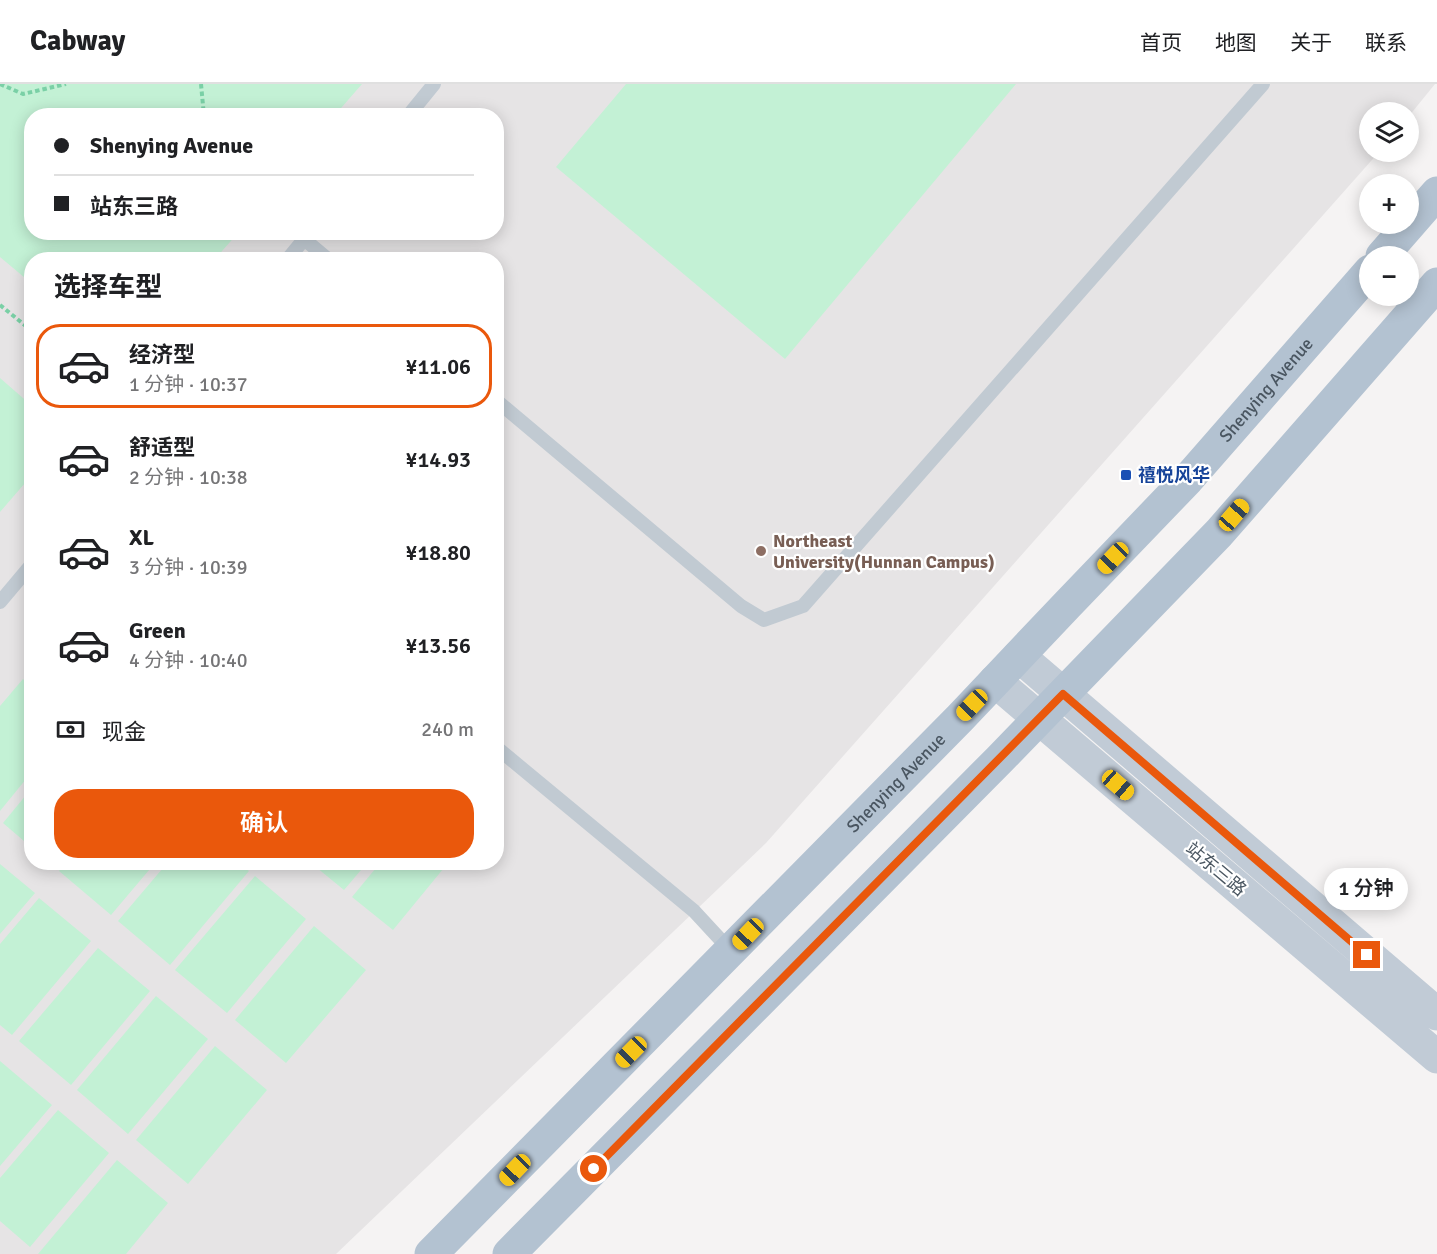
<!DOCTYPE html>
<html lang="zh">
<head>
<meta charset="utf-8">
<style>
  body { margin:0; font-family:Signika,"Noto Sans SC",sans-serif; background:#f2f2f2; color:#202124; height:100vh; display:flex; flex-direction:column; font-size:22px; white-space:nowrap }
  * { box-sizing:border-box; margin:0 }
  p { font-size:20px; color:#757577 }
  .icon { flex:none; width:33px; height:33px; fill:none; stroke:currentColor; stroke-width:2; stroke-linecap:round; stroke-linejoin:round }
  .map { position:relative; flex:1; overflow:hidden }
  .sheet { position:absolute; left:24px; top:168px; width:480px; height:618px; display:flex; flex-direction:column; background:#fff; border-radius:24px; box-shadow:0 3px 15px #0003 }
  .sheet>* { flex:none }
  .banner { position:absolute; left:24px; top:24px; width:480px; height:132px; border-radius:24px; box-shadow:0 3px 15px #0003; display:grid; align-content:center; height:132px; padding:0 30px; background:#fff }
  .buttons { position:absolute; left:1359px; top:18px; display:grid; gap:12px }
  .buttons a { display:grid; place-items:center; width:60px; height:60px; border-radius:50%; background:#fff; box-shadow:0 3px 15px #0003; font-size:30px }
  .end { position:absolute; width:27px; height:27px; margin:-14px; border:8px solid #ea580c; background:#fff; box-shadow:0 0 0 3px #fff }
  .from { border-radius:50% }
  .bubble { position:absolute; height:42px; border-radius:21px; background:#fff; box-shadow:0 3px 15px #0003; font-size:20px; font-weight:600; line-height:42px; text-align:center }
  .car { position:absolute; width:18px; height:36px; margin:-18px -9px; border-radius:8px; box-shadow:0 0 4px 2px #0007; background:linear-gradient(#f5c518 24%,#345 0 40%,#f5c518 0 76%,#345 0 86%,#f5c518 0) }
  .banner b { display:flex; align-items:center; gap:21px; height:57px; font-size:22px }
  .banner b+b { border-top:2px solid #e0e0e0 }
  .banner i { width:15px; height:15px; background:#202124 }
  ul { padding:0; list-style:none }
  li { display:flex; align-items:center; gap:18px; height:84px; margin:0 12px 9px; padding:0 18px; border:3px solid transparent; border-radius:24px }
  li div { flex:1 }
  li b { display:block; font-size:22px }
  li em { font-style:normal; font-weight:600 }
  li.on { border-color:#ea580c }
  li>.icon { width:54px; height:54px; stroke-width:1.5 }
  h2 { padding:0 30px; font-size:27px; line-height:72px }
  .pay { display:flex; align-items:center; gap:15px; height:66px; padding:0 30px; font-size:22px }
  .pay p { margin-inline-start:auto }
  .primary-button { display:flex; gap:12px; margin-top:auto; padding:12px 30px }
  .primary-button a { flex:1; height:69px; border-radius:24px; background:#ea580c; color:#fff; font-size:24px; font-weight:600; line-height:69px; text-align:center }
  header { display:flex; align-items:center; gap:36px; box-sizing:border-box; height:84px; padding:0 30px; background:#fff; border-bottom:2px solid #e0e0e0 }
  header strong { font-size:28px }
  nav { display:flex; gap:33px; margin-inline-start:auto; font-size:21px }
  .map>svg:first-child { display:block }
  .education { fill:#e6e4e5; fill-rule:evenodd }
  .green { fill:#c3f1d5 }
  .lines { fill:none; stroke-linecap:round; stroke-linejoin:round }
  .path { stroke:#7ad0a6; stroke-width:4; stroke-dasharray:4.5 3; stroke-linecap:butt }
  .lane { stroke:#c1cad2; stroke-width:14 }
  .secondary { stroke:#c1cbd6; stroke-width:33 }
  .primary { stroke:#b3c2d1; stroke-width:33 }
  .route { stroke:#ea580c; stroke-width:8 }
  .transit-dot { fill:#1a4fb4; stroke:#fff; stroke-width:2 }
  .education-dot { fill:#8d6e63; stroke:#fff; stroke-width:2 }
  .labels { text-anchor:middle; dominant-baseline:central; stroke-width:4.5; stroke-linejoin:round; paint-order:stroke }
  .street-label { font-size:18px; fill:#4a5661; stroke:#fff }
  .transit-label { font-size:18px; font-weight:bold; fill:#164399; stroke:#fff; text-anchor:start }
  .education-label { font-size:18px; font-weight:bold; fill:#785e54; stroke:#fff; text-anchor:start }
</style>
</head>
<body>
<header>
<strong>Cabway</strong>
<nav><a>首页</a><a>地图</a><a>关于</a><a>联系</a></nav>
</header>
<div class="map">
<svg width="1437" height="1170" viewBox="0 0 1437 1170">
  <rect width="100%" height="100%" fill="#f5f3f3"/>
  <!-- education -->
  <path class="education" d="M 0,0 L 1435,0 L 1409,32 L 1408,28 L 1370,28 L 1370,68 L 1379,68 L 766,759 L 336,1170 L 0,1170 ZM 32,32 L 496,32 L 496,148 L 32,148 ZM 32,176 L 496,176 L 496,778 L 32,778 Z"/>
  <!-- green -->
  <path class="green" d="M 0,0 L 362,0 L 335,31 L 32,32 L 32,148 L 238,149 L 215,175 L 32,176 L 31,199 L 0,173 Z
    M 626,0 L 1016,0 L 785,275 L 556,83 Z
    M 0,294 L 31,321 L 32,391 L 0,428 Z
    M 23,595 L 31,603 L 31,689 L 0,727 L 0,622 Z
    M 31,705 L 31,763 L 3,739 Z
    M 168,778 L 239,779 L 249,787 L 170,881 L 118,837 Z
    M 66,779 L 66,778 L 155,779 L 111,831 L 59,787 Z
    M 311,779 L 367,779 L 344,806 Z
    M 380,779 L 448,779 L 393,846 L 352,813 Z
    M 0,780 L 35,809 L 0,850 Z
    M 255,792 L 306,835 L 227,929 L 175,886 Z
    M 39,814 L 91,857 L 12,951 L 0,941 L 0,860 Z
    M 314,842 L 366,886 L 286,979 L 235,936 Z
    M 98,864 L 150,907 L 71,1001 L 19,957 Z
    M 156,912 L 208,955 L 128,1050 L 77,1006 Z
    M 215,962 L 267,1006 L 188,1100 L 136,1056 Z
    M 0,977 L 52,1021 L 0,1082 Z
    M 58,1026 L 109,1069 L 30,1163 L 0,1137 L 0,1094 Z
    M 117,1076 L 168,1119 L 126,1170 L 38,1170 Z"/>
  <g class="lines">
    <!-- path -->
    <path class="path" d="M 0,0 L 23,10 L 66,0
      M 201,0 L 204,32
      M 235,148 L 237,150
      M 0,221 L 32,247"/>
    <!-- lane -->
    <path class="lane" d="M 408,32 L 434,0
      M 304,155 L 329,176
      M 287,176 L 310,148
      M 496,316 L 741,522 L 764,536 L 803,522 L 1263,0
      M 0,518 L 32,480
      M 496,663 L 694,827 L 730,866"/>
    <!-- secondary -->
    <path class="secondary" d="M 1019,572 L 1437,930
      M 995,597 L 1437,973"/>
    <!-- primary -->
    <g class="primary">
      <path d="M 1382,172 L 1437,109"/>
      <path id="s1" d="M 431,1170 L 960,634 L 1067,521 L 1188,395 L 1370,187"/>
      <path d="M 509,1170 L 999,676 L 1219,449 L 1437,200"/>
    </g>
  </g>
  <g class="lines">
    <!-- route -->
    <path class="route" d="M 594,1085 L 1063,610 L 1367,871"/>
  </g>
  <!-- markers -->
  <rect class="transit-dot" x="1120" y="385" width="12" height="12" rx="3"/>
  <circle class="education-dot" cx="761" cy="467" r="6"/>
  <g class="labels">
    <!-- street labels -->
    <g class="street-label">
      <text stroke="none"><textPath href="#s1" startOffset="1202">Shenying Avenue</textPath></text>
      <text stroke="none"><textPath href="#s1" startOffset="662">Shenying Avenue</textPath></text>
      <text transform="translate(1216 785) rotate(40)">站东三路</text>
    </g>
    <!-- transit labels -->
    <g class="transit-label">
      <text x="1138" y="391">禧悦风华</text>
    </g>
    <!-- education labels -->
    <g class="education-label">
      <text x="773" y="457">Northeast<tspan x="773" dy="21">University(Hunnan Campus)</tspan></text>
    </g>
  </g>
</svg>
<div class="buttons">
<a><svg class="icon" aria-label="layers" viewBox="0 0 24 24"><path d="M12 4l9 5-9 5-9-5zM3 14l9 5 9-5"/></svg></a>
<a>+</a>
<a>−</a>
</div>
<i class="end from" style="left:594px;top:1085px"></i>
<i class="end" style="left:1367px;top:871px"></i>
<div class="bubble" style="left:1324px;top:784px;width:84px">1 分钟</div>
<i class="car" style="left:1234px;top:431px;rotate:41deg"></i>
<i class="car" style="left:1113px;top:474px;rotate:224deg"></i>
<i class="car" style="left:972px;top:621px;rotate:224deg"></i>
<i class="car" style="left:1118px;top:701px;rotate:131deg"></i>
<i class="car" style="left:748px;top:850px;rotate:224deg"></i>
<i class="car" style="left:631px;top:968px;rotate:225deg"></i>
<i class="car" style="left:515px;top:1086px;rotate:224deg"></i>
<div class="banner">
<b><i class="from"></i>Shenying Avenue</b>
<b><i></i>站东三路</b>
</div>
<section class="sheet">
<h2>选择车型</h2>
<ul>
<li class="on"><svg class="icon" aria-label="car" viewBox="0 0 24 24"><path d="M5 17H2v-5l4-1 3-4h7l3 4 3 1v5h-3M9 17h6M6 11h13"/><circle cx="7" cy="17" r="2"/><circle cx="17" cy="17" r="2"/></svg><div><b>经济型</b><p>1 分钟 · 10:37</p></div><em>¥11.06</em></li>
<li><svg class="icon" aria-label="car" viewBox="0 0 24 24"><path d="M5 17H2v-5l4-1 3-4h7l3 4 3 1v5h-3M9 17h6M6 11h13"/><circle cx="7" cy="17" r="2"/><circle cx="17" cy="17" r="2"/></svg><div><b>舒适型</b><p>2 分钟 · 10:38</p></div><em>¥14.93</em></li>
<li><svg class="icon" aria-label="car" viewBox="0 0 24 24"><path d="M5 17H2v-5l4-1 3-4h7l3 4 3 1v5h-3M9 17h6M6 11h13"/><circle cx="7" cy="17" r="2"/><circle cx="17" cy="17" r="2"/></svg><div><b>XL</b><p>3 分钟 · 10:39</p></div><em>¥18.80</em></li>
<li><svg class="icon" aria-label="car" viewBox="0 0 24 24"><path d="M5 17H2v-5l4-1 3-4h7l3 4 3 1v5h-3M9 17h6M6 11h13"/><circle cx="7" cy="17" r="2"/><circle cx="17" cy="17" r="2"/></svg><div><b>Green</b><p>4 分钟 · 10:40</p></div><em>¥13.56</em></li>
</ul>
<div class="pay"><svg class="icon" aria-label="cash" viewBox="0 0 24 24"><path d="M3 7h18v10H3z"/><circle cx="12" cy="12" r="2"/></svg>现金<p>240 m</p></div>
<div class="primary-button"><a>确认</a></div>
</section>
</div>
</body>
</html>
